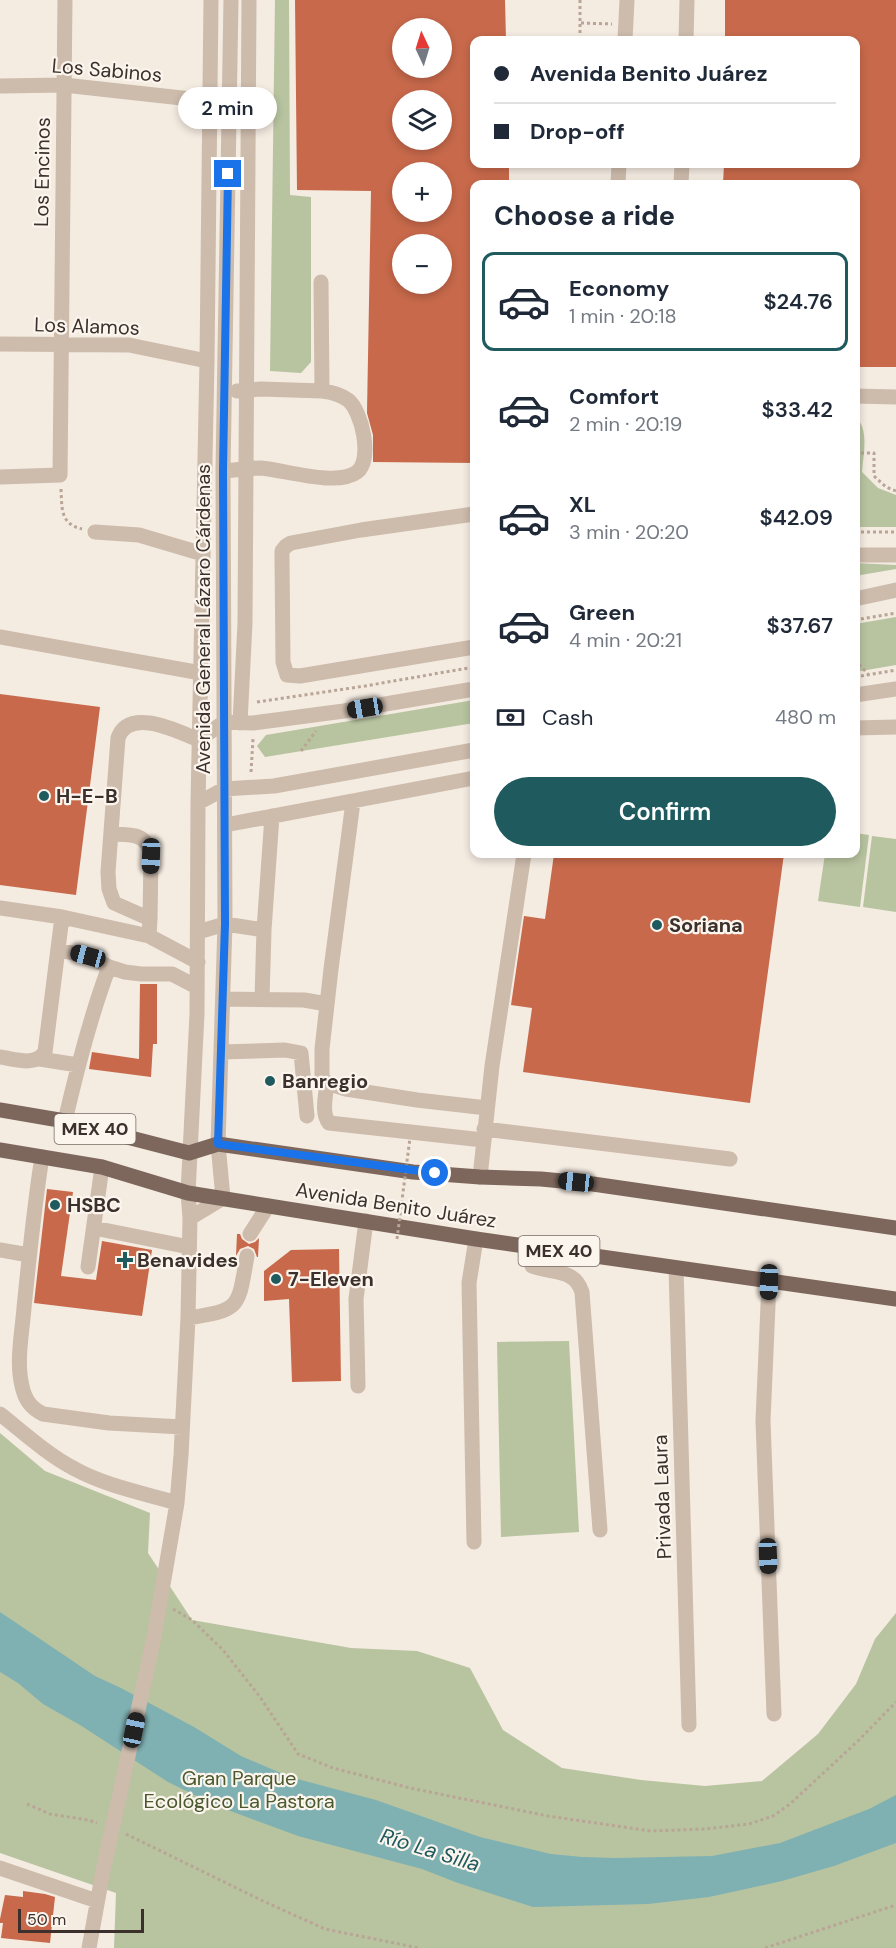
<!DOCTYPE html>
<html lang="en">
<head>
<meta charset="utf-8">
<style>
  body { margin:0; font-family:"DM Sans",sans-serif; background:#f2f2f3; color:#1f2937; height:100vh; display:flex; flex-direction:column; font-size:22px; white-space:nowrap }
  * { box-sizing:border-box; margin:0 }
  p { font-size:20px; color:#747a83 }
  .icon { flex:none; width:33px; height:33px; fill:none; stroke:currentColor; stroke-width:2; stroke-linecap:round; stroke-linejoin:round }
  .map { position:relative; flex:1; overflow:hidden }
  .panel { position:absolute; left:470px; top:180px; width:390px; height:678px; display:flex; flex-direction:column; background:#fff; border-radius:12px; box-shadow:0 3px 9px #0003 }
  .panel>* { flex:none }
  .top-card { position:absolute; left:470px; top:36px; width:390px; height:132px; border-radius:12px; box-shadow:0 3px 9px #0003; display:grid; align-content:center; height:132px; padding:0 24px; background:#fff }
  .needle { width:39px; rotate:356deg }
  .fabs { position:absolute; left:392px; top:18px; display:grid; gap:12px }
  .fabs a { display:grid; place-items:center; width:60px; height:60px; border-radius:50%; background:#fff; box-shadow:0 3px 9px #0003; font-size:30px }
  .scale { position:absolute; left:18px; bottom:15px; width:126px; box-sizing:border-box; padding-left:6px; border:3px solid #3b302b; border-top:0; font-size:16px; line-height:21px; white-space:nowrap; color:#3b302b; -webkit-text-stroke:4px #fbf5ee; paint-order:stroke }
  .end { position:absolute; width:27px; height:27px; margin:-14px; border:8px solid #1a73e8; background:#fff; box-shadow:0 0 0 3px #fff }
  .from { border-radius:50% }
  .bubble { position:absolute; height:42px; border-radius:21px; background:#fff; box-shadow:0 3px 9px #0003; font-size:20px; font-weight:600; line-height:42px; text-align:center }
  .car { position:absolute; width:18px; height:36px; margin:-18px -9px; border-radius:8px; box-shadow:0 0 4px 2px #0007; background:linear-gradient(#222 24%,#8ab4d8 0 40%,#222 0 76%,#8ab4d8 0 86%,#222 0) }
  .top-card b { display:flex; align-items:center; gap:21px; height:57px; font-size:22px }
  .top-card b+b { border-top:2px solid #e0e1e3 }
  .top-card i { width:15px; height:15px; background:#1f2937 }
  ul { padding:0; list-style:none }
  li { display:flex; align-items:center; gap:18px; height:99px; margin:0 12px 9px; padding:0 12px; border:3px solid transparent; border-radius:12px }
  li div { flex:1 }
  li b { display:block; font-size:22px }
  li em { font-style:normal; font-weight:600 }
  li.active { border-color:#1f5a5e }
  li>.icon { width:54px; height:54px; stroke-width:1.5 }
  h2 { padding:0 24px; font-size:27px; line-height:72px }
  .pay { display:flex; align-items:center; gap:15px; height:66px; padding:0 24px; font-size:22px }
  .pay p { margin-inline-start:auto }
  .action { display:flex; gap:12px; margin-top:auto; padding:12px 24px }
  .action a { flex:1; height:69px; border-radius:36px; background:#1f5a5e; color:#fff; font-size:24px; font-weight:600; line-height:69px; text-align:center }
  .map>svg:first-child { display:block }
  .green { fill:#b8c4a0 }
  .water { fill:#7fb0b2 }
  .building { fill:#c8694b; fill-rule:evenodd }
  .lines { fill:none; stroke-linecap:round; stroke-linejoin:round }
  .path { stroke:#b9a596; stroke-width:3; stroke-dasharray:3 3; stroke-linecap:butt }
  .minor { stroke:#cdbbac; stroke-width:15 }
  .major { stroke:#7d675c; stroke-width:15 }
  .path-bridge { stroke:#b9a596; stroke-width:3; stroke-dasharray:3 3; stroke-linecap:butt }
  .minor-bridge { stroke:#cdbbac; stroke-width:15 }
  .route { stroke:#1a73e8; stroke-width:8 }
  .poi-dot { fill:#1f5a5e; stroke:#fbf5ee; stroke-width:2 }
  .labels { text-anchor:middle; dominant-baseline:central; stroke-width:4.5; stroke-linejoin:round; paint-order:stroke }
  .shield { fill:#fbf5ee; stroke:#756b66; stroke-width:1.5 }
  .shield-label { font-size:18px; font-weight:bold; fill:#3b302b }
  .street-label { font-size:20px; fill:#3b302b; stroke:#fbf5ee }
  .poi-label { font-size:20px; font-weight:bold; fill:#3b302b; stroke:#fbf5ee; text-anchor:start }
  .park-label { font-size:20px; fill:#4a5a2e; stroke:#fbf5ee }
  .water-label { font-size:21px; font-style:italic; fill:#1f5a5e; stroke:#fbf5ee }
</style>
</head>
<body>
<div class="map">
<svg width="896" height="1948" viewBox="0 0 896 1948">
  <rect width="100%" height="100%" fill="#f4ebe1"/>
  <!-- green -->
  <path class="green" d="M 275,0 L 289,0 L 290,195 L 311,197 L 311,362 L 301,373 L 270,371 Z
    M 855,416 C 870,429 863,455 862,472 L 878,488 L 896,495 L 896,527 L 855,527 Z
    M 855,563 L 896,565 L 896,569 L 855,576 Z
    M 896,617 L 896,665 L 855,672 L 855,624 Z
    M 474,700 L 474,723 L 265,757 L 257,746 L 266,735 Z
    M 855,833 L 869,835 L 860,907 L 818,901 L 825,854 L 855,854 Z
    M 872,836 L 896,839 L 896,912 L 863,907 Z
    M 569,1341 L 579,1532 L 501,1537 L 497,1342 Z
    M 0,1433 L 45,1471 L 150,1513 L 148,1553 L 192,1620 L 351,1648 L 417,1651 L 470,1668 L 503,1730 L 562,1768 L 641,1780 L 705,1786 L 762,1781 L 818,1734 L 856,1684 L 875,1639 L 896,1613 L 896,1948 L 114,1948 L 116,1893 L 0,1853 Z"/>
  <!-- water -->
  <path class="water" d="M 0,1612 L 95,1676 L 121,1688 L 194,1727 L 241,1756 L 290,1777 L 376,1800 L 480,1837 L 551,1854 L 582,1857 L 615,1858 L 712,1856 L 780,1843 L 869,1809 L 896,1795 L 896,1843 L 834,1866 L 782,1881 L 709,1897 L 648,1904 L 533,1907 L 458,1883 L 422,1869 L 298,1836 L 217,1806 L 168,1782 L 80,1725 L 43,1704 L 18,1683 L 0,1672 Z"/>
  <!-- building -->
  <path class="building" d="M 295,0 L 505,0 L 506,40 L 474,40 L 474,164 L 509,164 L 509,184 L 474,184 L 474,463 L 373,462 L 373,435 L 367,413 L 371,191 L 297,190 ZM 402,28 L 441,28 L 441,68 L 402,68 ZM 402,100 L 441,100 L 441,140 L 402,140 ZM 402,172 L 441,172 L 441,212 L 402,212 ZM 402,244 L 441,244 L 441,284 L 402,284 Z
    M 725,0 L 896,0 L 896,367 L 855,367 L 855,184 L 723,184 L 724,164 L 855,164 L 855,40 L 725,40 Z
    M 0,694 L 100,707 L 76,895 L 0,885 Z
    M 554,854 L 784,854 L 750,1103 L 523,1072 L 532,1008 L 511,1005 L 524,916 L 545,919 Z
    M 140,984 L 157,984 L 157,1044 L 153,1044 L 151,1077 L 89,1069 L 92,1052 L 139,1059 Z
    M 47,1189 L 73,1192 L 61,1276 L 96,1280 L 102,1241 L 152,1250 L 142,1316 L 34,1303 Z
    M 237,1234 L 240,1234 L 242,1239 L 249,1244 L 255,1242 L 259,1238 L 258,1257 L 257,1257 L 254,1249 L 248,1246 L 240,1249 L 236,1256 Z
    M 339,1249 L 341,1381 L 292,1382 L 289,1299 L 264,1301 L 264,1271 L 291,1250 Z
    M 23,1891 L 45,1894 L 55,1897 L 50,1943 L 1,1938 L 3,1923 L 0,1923 L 0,1919 L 5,1895 L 23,1897 Z"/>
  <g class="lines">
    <!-- path -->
    <path class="path" d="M 580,0 L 580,40
      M 581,23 L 612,24
      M 580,38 L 611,39
      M 855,453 L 874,453 L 874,476 L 886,487 L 896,491
      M 61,489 C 62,508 60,524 82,529
      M 855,532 L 896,532
      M 855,620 L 896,613
      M 855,660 L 868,674
      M 855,677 L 896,670
      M 257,702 L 365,686 L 474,667
      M 301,751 L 316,731
      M 251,772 L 253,739
      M 173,1609 L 192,1620 L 223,1650 L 260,1697 L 298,1754 L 333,1768 L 410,1788 L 548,1816 L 651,1831 L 705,1829 L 749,1824 L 773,1816 L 790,1804 L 859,1740 L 896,1702
      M 27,1804 L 50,1814 L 88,1820 L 97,1823
      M 126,1834 L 263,1901 L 325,1929 L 419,1948
      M 765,1948 L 896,1905"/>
    <!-- minor -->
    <path class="minor" d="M 625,40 L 627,0
      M 686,40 L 687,0
      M 0,86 L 64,85 L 209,101
      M 618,184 L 619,164
      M 681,184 L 682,164
      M 321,282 L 322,391
      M 0,344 L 129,345 L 207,361
      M 855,396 L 896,397
      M 223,471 C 236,470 248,468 261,468 C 285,470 337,487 357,472 C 373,460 362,411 348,400 C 340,394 331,392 322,391 L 261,389 L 237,391
      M 0,477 L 60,475 L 65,0
      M 474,514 L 361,530 L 291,543 L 286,546 L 282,551 L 282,558 L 283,662 L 287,675 L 300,676 L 474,647
      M 95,532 L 139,535 L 203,554
      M 855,555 L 896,555
      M 855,599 L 896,590
      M 0,637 L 201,673
      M 855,695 L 896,689
      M 240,723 L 245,623 L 249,0
      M 855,728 L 896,727
      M 199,740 L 224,722 L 253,723 L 344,711 L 474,689
      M 353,802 L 331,969 L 322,1049 L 322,1077 L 327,1083 L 346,1089 L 417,1100 L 487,1108
      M 198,803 L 224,789 L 274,786 L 474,750
      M 225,825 L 474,778
      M 111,834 C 131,835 147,832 151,856 L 150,919
      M 0,908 L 62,917 L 149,936 L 198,962
      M 198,932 L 225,924 L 264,930
      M 149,936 L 150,919 L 114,903 L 109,889 L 108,872 L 118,738 C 129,706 179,732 199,740
      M 58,950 L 88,956 L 109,967
      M 223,999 L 304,1000 L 327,1004
      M 262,999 L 264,930 L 272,816
      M 221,1052 L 285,1050 L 301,1053 L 307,1116
      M 0,1057 C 15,1059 35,1067 45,1052 L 62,917
      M 40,1059 L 78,1065
      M 327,1083 C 326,1095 321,1113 329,1123 L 483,1140
      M 65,1121 C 77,1069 90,1017 109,967 L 125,972 L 141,974 L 172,974 L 197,987
      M 484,1129 L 730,1159
      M 42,1157 C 34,1207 29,1258 24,1308 C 22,1333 16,1362 22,1386 C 25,1400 31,1408 43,1414 L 109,1423 L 182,1427
      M 480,1177 L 492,1066 L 524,854
      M 190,1218 L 223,1198 L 218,1144 L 225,924 L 223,471 L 231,0
      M 94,1228 L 189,1247
      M 250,1234 L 268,1206
      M 535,1247 L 528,1254 L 532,1266 C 553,1274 574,1268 582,1292 L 600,1530
      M 0,1250 L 29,1255
      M 88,1267 L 102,1167
      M 676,1268 L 689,1725
      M 769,1282 L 763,1421 L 774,1714
      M 188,1318 C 241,1310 238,1308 247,1256
      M 358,1386 L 356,1299 L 366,1221
      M 0,1414 C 24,1433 48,1455 75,1469 C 106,1486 143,1493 177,1503
      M 474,1542 L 469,1283 L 476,1239
      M 154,1637 L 177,1503 L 181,1455 L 188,1318 L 190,1218 L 188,1193 L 197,1014 L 198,803 L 207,361 L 211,0
      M 0,1868 L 97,1901
      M 89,1948 L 103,1871"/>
    <!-- major -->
    <path class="major" d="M 0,1110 L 65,1121 L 189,1153 L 218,1144 L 413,1172 L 480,1177 L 541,1179 L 593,1184 L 896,1228
      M 0,1150 L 102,1167 L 188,1193 L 476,1239 L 896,1299"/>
    <!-- path-bridge -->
    <path class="path-bridge" d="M 397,1239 L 410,1138"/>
    <!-- minor-bridge -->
    <path class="minor-bridge" d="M 103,1871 L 154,1637"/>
  </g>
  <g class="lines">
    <!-- route -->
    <path class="route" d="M 228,174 L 223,471 L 225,924 L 218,1144 L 435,1173"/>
  </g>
  <!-- markers -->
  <g class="poi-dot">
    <circle cx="44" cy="796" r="6"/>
    <circle cx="657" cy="925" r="6"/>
    <circle cx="270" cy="1081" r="6"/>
    <circle cx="55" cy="1205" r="6"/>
    <path d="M122 1251h6v6h6v6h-6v6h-6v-6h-6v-6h6z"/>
    <circle cx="276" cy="1279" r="6"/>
  </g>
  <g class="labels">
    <!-- shield labels -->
    <g class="shield">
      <rect x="54.5" y="1114" width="81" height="30" rx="4.5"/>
      <rect x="518.5" y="1236" width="81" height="30" rx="4.5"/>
    </g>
    <g class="shield-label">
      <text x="95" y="1129">MEX 40</text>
      <text x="559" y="1251">MEX 40</text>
    </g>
    <!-- street labels -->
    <g class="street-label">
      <text transform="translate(107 70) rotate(5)">Los Sabinos</text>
      <text transform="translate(42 172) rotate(-89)">Los Encinos</text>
      <text transform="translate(87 326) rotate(2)">Los Alamos</text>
      <text transform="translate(203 619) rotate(-90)">Avenida General Lázaro Cárdenas</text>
      <text transform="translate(396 1205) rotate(9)">Avenida Benito Juárez</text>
      <text transform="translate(662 1497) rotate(-92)">Privada Laura</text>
    </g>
    <!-- poi labels -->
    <g class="poi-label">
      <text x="56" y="796">H-E-B</text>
      <text x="669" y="925">Soriana</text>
      <text x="282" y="1081">Banregio</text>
      <text x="67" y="1205">HSBC</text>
      <text x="137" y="1260">Benavides</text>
      <text x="288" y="1279">7-Eleven</text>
    </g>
    <!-- park labels -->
    <g class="park-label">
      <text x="239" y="1778">Gran Parque<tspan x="239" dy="23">Ecológico La Pastora</tspan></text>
    </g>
    <!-- water labels -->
    <g class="water-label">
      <text transform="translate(430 1850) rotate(17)">Río La Silla</text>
    </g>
  </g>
</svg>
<div class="fabs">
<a><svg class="needle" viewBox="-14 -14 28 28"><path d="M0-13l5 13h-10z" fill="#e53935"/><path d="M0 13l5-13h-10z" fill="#747a83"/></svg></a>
<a><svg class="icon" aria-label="layers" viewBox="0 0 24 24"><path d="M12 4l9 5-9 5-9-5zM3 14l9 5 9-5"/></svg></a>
<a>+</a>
<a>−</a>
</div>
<div class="scale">50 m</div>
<i class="end from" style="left:435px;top:1173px"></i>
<i class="end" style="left:228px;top:174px"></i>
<div class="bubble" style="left:178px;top:87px;width:99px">2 min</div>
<i class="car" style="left:365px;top:708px;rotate:261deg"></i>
<i class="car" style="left:151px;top:856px;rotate:182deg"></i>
<i class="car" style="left:88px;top:956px;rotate:285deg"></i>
<i class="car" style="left:576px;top:1182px;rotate:276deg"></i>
<i class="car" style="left:769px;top:1282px;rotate:182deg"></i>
<i class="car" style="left:768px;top:1556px;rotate:178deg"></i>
<i class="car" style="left:134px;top:1730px;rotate:12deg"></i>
<div class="top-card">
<b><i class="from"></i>Avenida Benito Juárez</b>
<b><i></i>Drop-off</b>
</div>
<section class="panel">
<h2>Choose a ride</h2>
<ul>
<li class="active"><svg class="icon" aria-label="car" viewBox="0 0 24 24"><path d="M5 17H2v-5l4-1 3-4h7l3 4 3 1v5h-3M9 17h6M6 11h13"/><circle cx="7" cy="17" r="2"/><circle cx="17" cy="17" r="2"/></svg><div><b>Economy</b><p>1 min · 20:18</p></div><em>$24.76</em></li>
<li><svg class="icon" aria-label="car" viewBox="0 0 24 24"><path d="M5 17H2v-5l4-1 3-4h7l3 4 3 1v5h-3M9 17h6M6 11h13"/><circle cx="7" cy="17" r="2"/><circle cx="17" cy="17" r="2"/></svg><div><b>Comfort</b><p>2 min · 20:19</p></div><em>$33.42</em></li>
<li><svg class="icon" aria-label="car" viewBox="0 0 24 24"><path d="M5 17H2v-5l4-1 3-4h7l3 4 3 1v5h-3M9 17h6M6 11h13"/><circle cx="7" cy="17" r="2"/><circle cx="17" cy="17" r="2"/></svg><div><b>XL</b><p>3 min · 20:20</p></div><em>$42.09</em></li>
<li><svg class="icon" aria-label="car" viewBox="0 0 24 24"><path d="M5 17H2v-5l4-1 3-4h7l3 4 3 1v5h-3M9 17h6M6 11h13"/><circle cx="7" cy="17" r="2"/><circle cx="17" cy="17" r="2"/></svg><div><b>Green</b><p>4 min · 20:21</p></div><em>$37.67</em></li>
</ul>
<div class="pay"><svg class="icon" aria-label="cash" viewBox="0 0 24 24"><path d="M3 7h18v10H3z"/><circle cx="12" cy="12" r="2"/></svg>Cash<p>480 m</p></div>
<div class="action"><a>Confirm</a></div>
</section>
</div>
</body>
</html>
